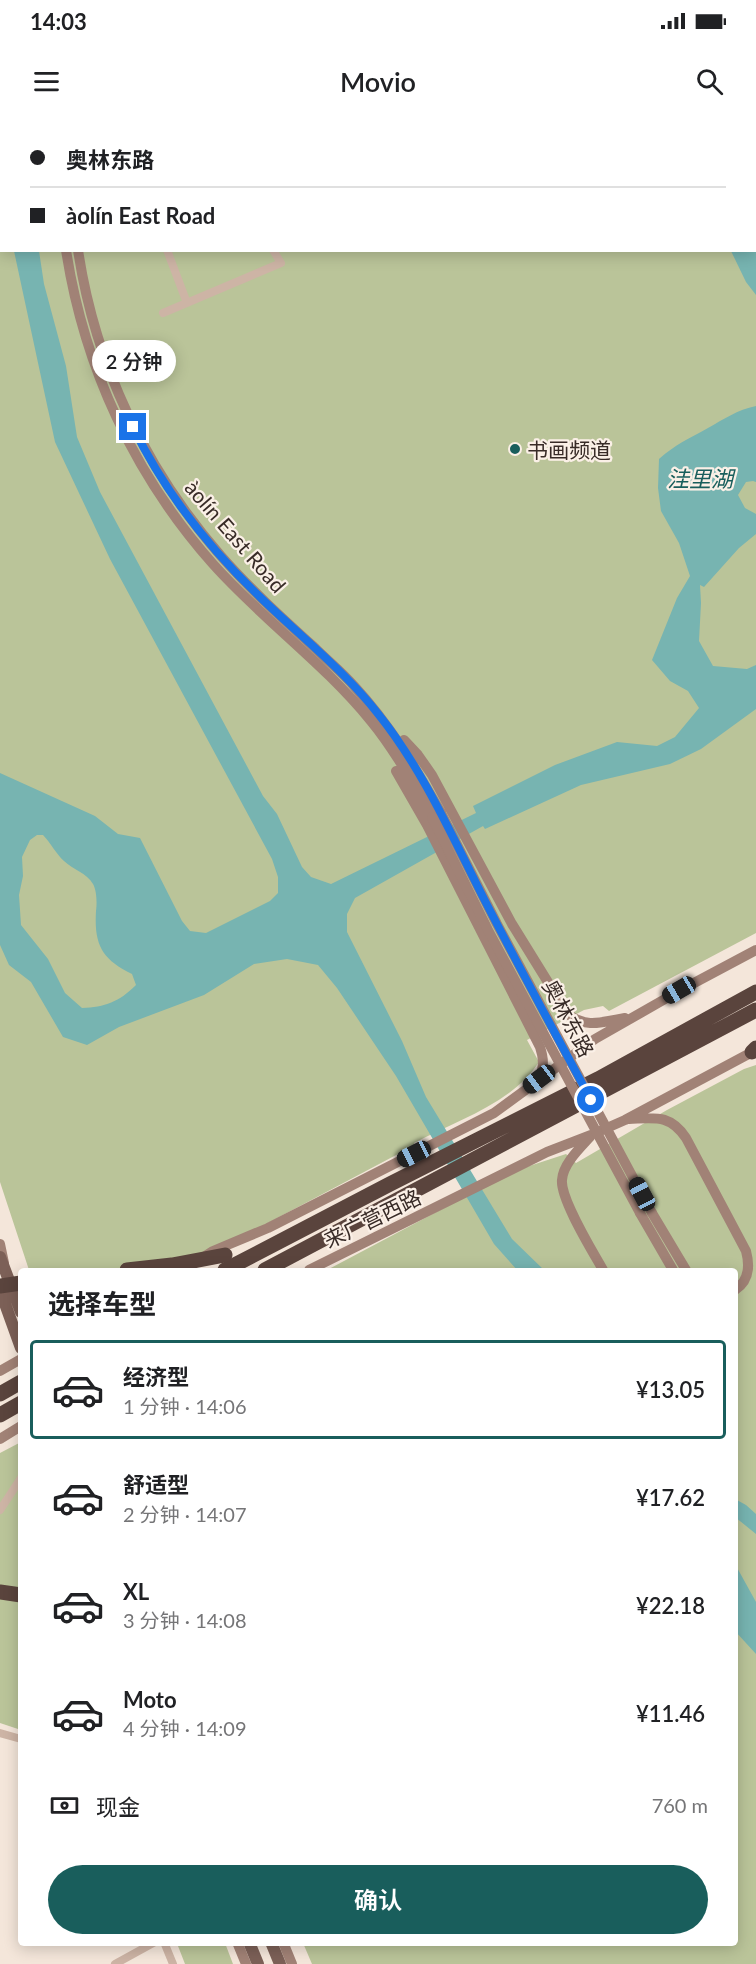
<!DOCTYPE html>
<html lang="zh">
<head>
<meta charset="utf-8">
<style>
  body { margin:0; font-family:Lato,"Noto Sans SC",sans-serif; background:#f2f2f2; color:#202124; height:100vh; display:flex; flex-direction:column; font-size:22px; white-space:nowrap }
  * { box-sizing:border-box; margin:0 }
  p { font-size:20px; color:#757577 }
  .icon { flex:none; width:33px; height:33px; fill:none; stroke:currentColor; stroke-width:2; stroke-linecap:round; stroke-linejoin:round }
  .map { position:relative; flex:1; overflow:hidden }
  .side { position:absolute; left:18px; top:1148px; width:720px; height:678px; display:flex; flex-direction:column; background:#fff; border-radius:6px; box-shadow:0 3px 15px #0003 }
  .side>* { flex:none }
  .guide { position:absolute; left:0px; top:0px; width:756px; height:132px; box-shadow:0 3px 15px #0003; display:grid; align-content:center; height:132px; padding:0 30px; background:#fff }
  .end { position:absolute; width:27px; height:27px; margin:-14px; border:8px solid #1a73e8; background:#fff; box-shadow:0 0 0 3px #fff }
  .from { border-radius:50% }
  .bubble { position:absolute; height:42px; border-radius:21px; background:#fff; box-shadow:0 3px 15px #0003; font-size:20px; font-weight:600; line-height:42px; text-align:center }
  .car { position:absolute; width:18px; height:36px; margin:-18px -9px; border-radius:8px; box-shadow:0 0 4px 2px #0007; background:linear-gradient(#222 24%,#8ab4d8 0 40%,#222 0 76%,#8ab4d8 0 86%,#222 0) }
  .guide b { display:flex; align-items:center; gap:21px; height:57px; font-size:22px }
  .guide b+b { border-top:2px solid #e0e0e0 }
  .guide i { width:15px; height:15px; background:#202124 }
  ul { padding:0; list-style:none }
  li { display:flex; align-items:center; gap:18px; height:99px; margin:0 12px 9px; padding:0 18px; border:3px solid transparent; border-radius:6px }
  li div { flex:1 }
  li b { display:block; font-size:22px }
  li em { font-style:normal; font-weight:600 }
  li.current { border-color:#195e5c }
  li>.icon { width:54px; height:54px; stroke-width:1.5 }
  h2 { padding:0 30px; font-size:27px; line-height:72px }
  .pay { display:flex; align-items:center; gap:15px; height:66px; padding:0 30px; font-size:22px }
  .pay p { margin-inline-start:auto }
  .button { display:flex; gap:12px; margin-top:auto; padding:12px 30px }
  .button a { flex:1; height:69px; border-radius:36px; background:#195e5c; color:#fff; font-size:24px; font-weight:600; line-height:69px; text-align:center }
  .status { display:flex; justify-content:space-between; align-items:center; height:42px; padding:0 30px; background:#fff; direction:ltr }
  .status svg { height:16px; fill:currentColor }
  header { display:flex; justify-content:space-between; align-items:center; height:78px; padding:0 30px; background:#fff; font-size:27px; font-weight:600 }
  .map>svg:first-child { display:block }
  .green { fill:#bac499; fill-rule:evenodd }
  .water { fill:#77b4b1; fill-rule:evenodd }
  .lines { fill:none; stroke-linecap:round; stroke-linejoin:round }
  .street { stroke:#cdb4a5; stroke-width:8 }
  .secondary { stroke:#a18276; stroke-width:10 }
  .primary { stroke:#7c6057; stroke-width:12 }
  .highway { stroke:#5a443d; stroke-width:15 }
  .secondary-bridge { stroke:#a18276; stroke-width:10 }
  .highway-bridge { stroke:#5a443d; stroke-width:15 }
  .route { stroke:#1a73e8; stroke-width:8 }
  .poi-dot { fill:#195e5c; stroke:#fbf0e7; stroke-width:2 }
  .labels { text-anchor:middle; dominant-baseline:central; stroke-width:4.5; stroke-linejoin:round; paint-order:stroke }
  .poi-label { font-size:21px; fill:#382b27; stroke:#fbf0e7; text-anchor:start }
  .street-label { font-size:21px; fill:#382b27; stroke:#fbf0e7 }
  .water-label { font-size:22px; font-style:italic; fill:#195e5c; stroke:#fbf0e7 }
</style>
</head>
<body>
<div class="status"><b>14:03</b><svg viewBox="0 0 49 12"><path d="M0 12V9h3v3zM5 12V6h3v6zM10 12V3h3v9zM15 12V0h3v12zM26 1h20v11H26zM47 4h2v5h-2z"/></svg></div>
<header><svg class="icon" aria-label="menu" viewBox="0 0 24 24"><path d="M4 6h16M4 12h16M4 18h16"/></svg>Movio<svg class="icon" aria-label="search" viewBox="0 0 24 24"><circle cx="10" cy="10" r="6"/><path d="M15 15l6 6"/></svg></header>
<div class="map">
<svg width="756" height="1844" viewBox="0 0 756 1844">
  <rect width="100%" height="100%" fill="#f4e6da"/>
  <!-- green -->
  <path class="green" d="M 0,0 L 756,0 L 756,813 L 609,891 L 603,886 L 584,890 L 527,920 L 539,942 C 512,984 455,1001 414,1023 L 415,1025 L 266,1104 L 168,1150 L 29,1150 L 0,1062 ZM 2,2 L 754,2 L 754,130 L 2,130 Z
    M 756,945 L 756,1844 L 312,1844 L 303,1823 L 735,1822 L 735,1150 L 327,1150 L 514,1051 L 566,1034 L 576,1043 L 667,990 L 744,949 Z
    M 21,1322 L 21,1610 L 0,1603 L 0,1333 Z
    M 185,1823 L 225,1823 L 233,1844 L 185,1844 L 178,1826 Z"/>
  <!-- water -->
  <path class="water" d="M 755,111 L 756,114 L 756,175 L 746,162 L 731,131 L 754,130 Z
    M 14,131 L 39,131 L 44,164 L 66,246 L 77,317 L 100,372 L 263,676 L 277,694 L 302,747 L 311,757 L 331,764 L 476,693 L 473,686 L 555,645 L 617,622 L 657,626 L 675,617 L 699,588 L 688,571 L 670,561 L 652,540 L 677,478 L 690,456 L 679,423 L 661,391 L 658,368 L 659,339 C 676,324 688,319 708,308 C 724,299 737,290 756,286 L 756,362 L 753,361 L 746,362 L 738,375 L 745,388 L 756,394 L 756,414 L 739,428 L 704,467 L 700,465 L 701,483 L 699,521 L 713,546 L 747,549 L 756,545 L 756,589 L 701,629 L 670,644 L 581,665 L 485,709 L 483,706 L 355,778 L 347,794 L 347,812 L 402,921 L 426,977 L 512,1119 L 544,1150 L 517,1150 L 494,1124 L 396,956 L 337,868 L 318,845 L 287,839 L 254,844 L 204,875 L 119,907 L 87,925 L 63,917 L 31,862 L 9,845 L 0,825 L 0,653 L 95,696 L 118,714 L 140,718 L 182,801 L 190,811 L 206,813 L 270,781 L 278,773 L 278,757 L 272,739 L 110,439 L 55,322 ZM 37,715 L 43,715 C 51,723 56,734 64,741 C 72,749 87,753 93,764 C 97,771 97,784 96,791 C 94,825 102,839 132,854 L 136,865 C 119,882 105,887 82,888 L 65,873 L 48,839 L 21,805 L 19,775 L 23,756 L 22,737 L 30,720 Z
    M 735,1379 L 746,1385 L 756,1394 L 756,1414 L 735,1397 Z
    M 735,1444 L 756,1482 L 756,1534 L 735,1511 Z"/>
  <g class="lines">
    <!-- street -->
    <path class="street" d="M 119,0 L 119,2
      M 196,0 L 197,2
      M 167,130 L 187,183
      M 163,193 L 281,143 L 273,130
      M 0,1390 L 21,1358
      M 0,1613 L 21,1619
      M 164,1822 L 173,1844
      M 115,1844 L 155,1822"/>
    <!-- secondary -->
    <path class="secondary" d="M 59,0 L 59,2
      M 71,0 L 71,2
      M 66,130 C 84,247 134,355 213,444 C 262,499 324,543 371,601 C 395,630 413,664 432,697
      M 78,130 C 95,244 145,349 221,436 C 250,469 282,498 315,528 C 328,541 342,552 354,566 C 390,605 415,647 441,693
      M 404,620 L 418,635 L 432,655 L 512,804 L 567,893 C 584,909 603,902 625,898
      M 396,651 L 427,705 L 540,927 C 544,939 544,947 539,959
      M 629,999 C 655,998 670,994 686,1018 L 746,1131 C 750,1146 749,1161 735,1170
      M 590,1017 C 580,1028 563,1044 562,1060 C 560,1079 593,1132 603,1150
      M 640,1093 L 673,1150
      M 652,1093 L 686,1150
      M 0,1124 L 4,1143
      M 184,1150 L 213,1131 L 268,1108 L 494,993 L 595,919 L 679,871 L 756,830
      M 309,1150 L 547,1032 L 591,1015 L 625,1000 L 756,930
      M 0,1251 L 21,1239
      M 0,1319 L 21,1306
      M 237,1822 L 246,1844
      M 283,1822 L 292,1844"/>
    <!-- primary -->
    <path class="primary" d="M 0,1137 L 21,1192
      M 0,1170 L 21,1228
      M 249,1822 L 258,1844
      M 271,1822 L 280,1844"/>
    <!-- highway -->
    <path class="highway" d="M 752,932 L 756,928
      M 225,1150 L 390,1064 L 598,959 L 756,872
      M 265,1150 L 756,890
      M 0,1274 L 21,1262
      M 0,1295 L 21,1283
      M 0,1472 L 21,1475"/>
    <!-- secondary-bridge -->
    <path class="secondary-bridge" d="M 441,693 L 497,804 L 652,1093
      M 432,697 L 488,810 L 640,1093"/>
    <!-- highway-bridge -->
    <path class="highway-bridge" d="M 127,1150 L 172,1145 L 225,1135
      M 0,1166 L 21,1163"/>
  </g>
  <g class="lines">
    <!-- route -->
    <path class="route" d="M 133,307 C 164,371 209,428 260,477 C 300,516 345,551 379,595 C 423,650 452,716 484,779 C 519,847 555,913 591,980"/>
  </g>
  <!-- markers -->
  <circle class="poi-dot" cx="515" cy="329" r="6"/>
  <g class="labels">
    <!-- poi labels -->
    <g class="poi-label">
      <text x="527" y="329">书画频道</text>
    </g>
    <!-- street labels -->
    <g class="street-label">
      <text transform="translate(236 416) rotate(49)">àolín East Road</text>
      <text transform="translate(569 898) rotate(62)">奥林东路</text>
      <text transform="translate(372 1098) rotate(-26)">来广营西路</text>
    </g>
    <!-- water labels -->
    <g class="water-label">
      <text x="700" y="358">洼里湖</text>
    </g>
  </g>
</svg>
<i class="end from" style="left:591px;top:980px"></i>
<i class="end" style="left:133px;top:307px"></i>
<div class="bubble" style="left:92px;top:220px;width:84px">2 分钟</div>
<i class="car" style="left:679px;top:870px;rotate:240deg"></i>
<i class="car" style="left:539px;top:959px;rotate:233deg"></i>
<i class="car" style="left:414px;top:1034px;rotate:243deg"></i>
<i class="car" style="left:642px;top:1074px;rotate:332deg"></i>
<div class="guide">
<b><i class="from"></i>奥林东路</b>
<b><i></i>àolín East Road</b>
</div>
<section class="side">
<h2>选择车型</h2>
<ul>
<li class="current"><svg class="icon" aria-label="car" viewBox="0 0 24 24"><path d="M5 17H2v-5l4-1 3-4h7l3 4 3 1v5h-3M9 17h6M6 11h13"/><circle cx="7" cy="17" r="2"/><circle cx="17" cy="17" r="2"/></svg><div><b>经济型</b><p>1 分钟 · 14:06</p></div><em>¥13.05</em></li>
<li><svg class="icon" aria-label="car" viewBox="0 0 24 24"><path d="M5 17H2v-5l4-1 3-4h7l3 4 3 1v5h-3M9 17h6M6 11h13"/><circle cx="7" cy="17" r="2"/><circle cx="17" cy="17" r="2"/></svg><div><b>舒适型</b><p>2 分钟 · 14:07</p></div><em>¥17.62</em></li>
<li><svg class="icon" aria-label="car" viewBox="0 0 24 24"><path d="M5 17H2v-5l4-1 3-4h7l3 4 3 1v5h-3M9 17h6M6 11h13"/><circle cx="7" cy="17" r="2"/><circle cx="17" cy="17" r="2"/></svg><div><b>XL</b><p>3 分钟 · 14:08</p></div><em>¥22.18</em></li>
<li><svg class="icon" aria-label="car" viewBox="0 0 24 24"><path d="M5 17H2v-5l4-1 3-4h7l3 4 3 1v5h-3M9 17h6M6 11h13"/><circle cx="7" cy="17" r="2"/><circle cx="17" cy="17" r="2"/></svg><div><b>Moto</b><p>4 分钟 · 14:09</p></div><em>¥11.46</em></li>
</ul>
<div class="pay"><svg class="icon" aria-label="cash" viewBox="0 0 24 24"><path d="M3 7h18v10H3z"/><circle cx="12" cy="12" r="2"/></svg>现金<p>760 m</p></div>
<div class="button"><a>确认</a></div>
</section>
</div>
</body>
</html>
